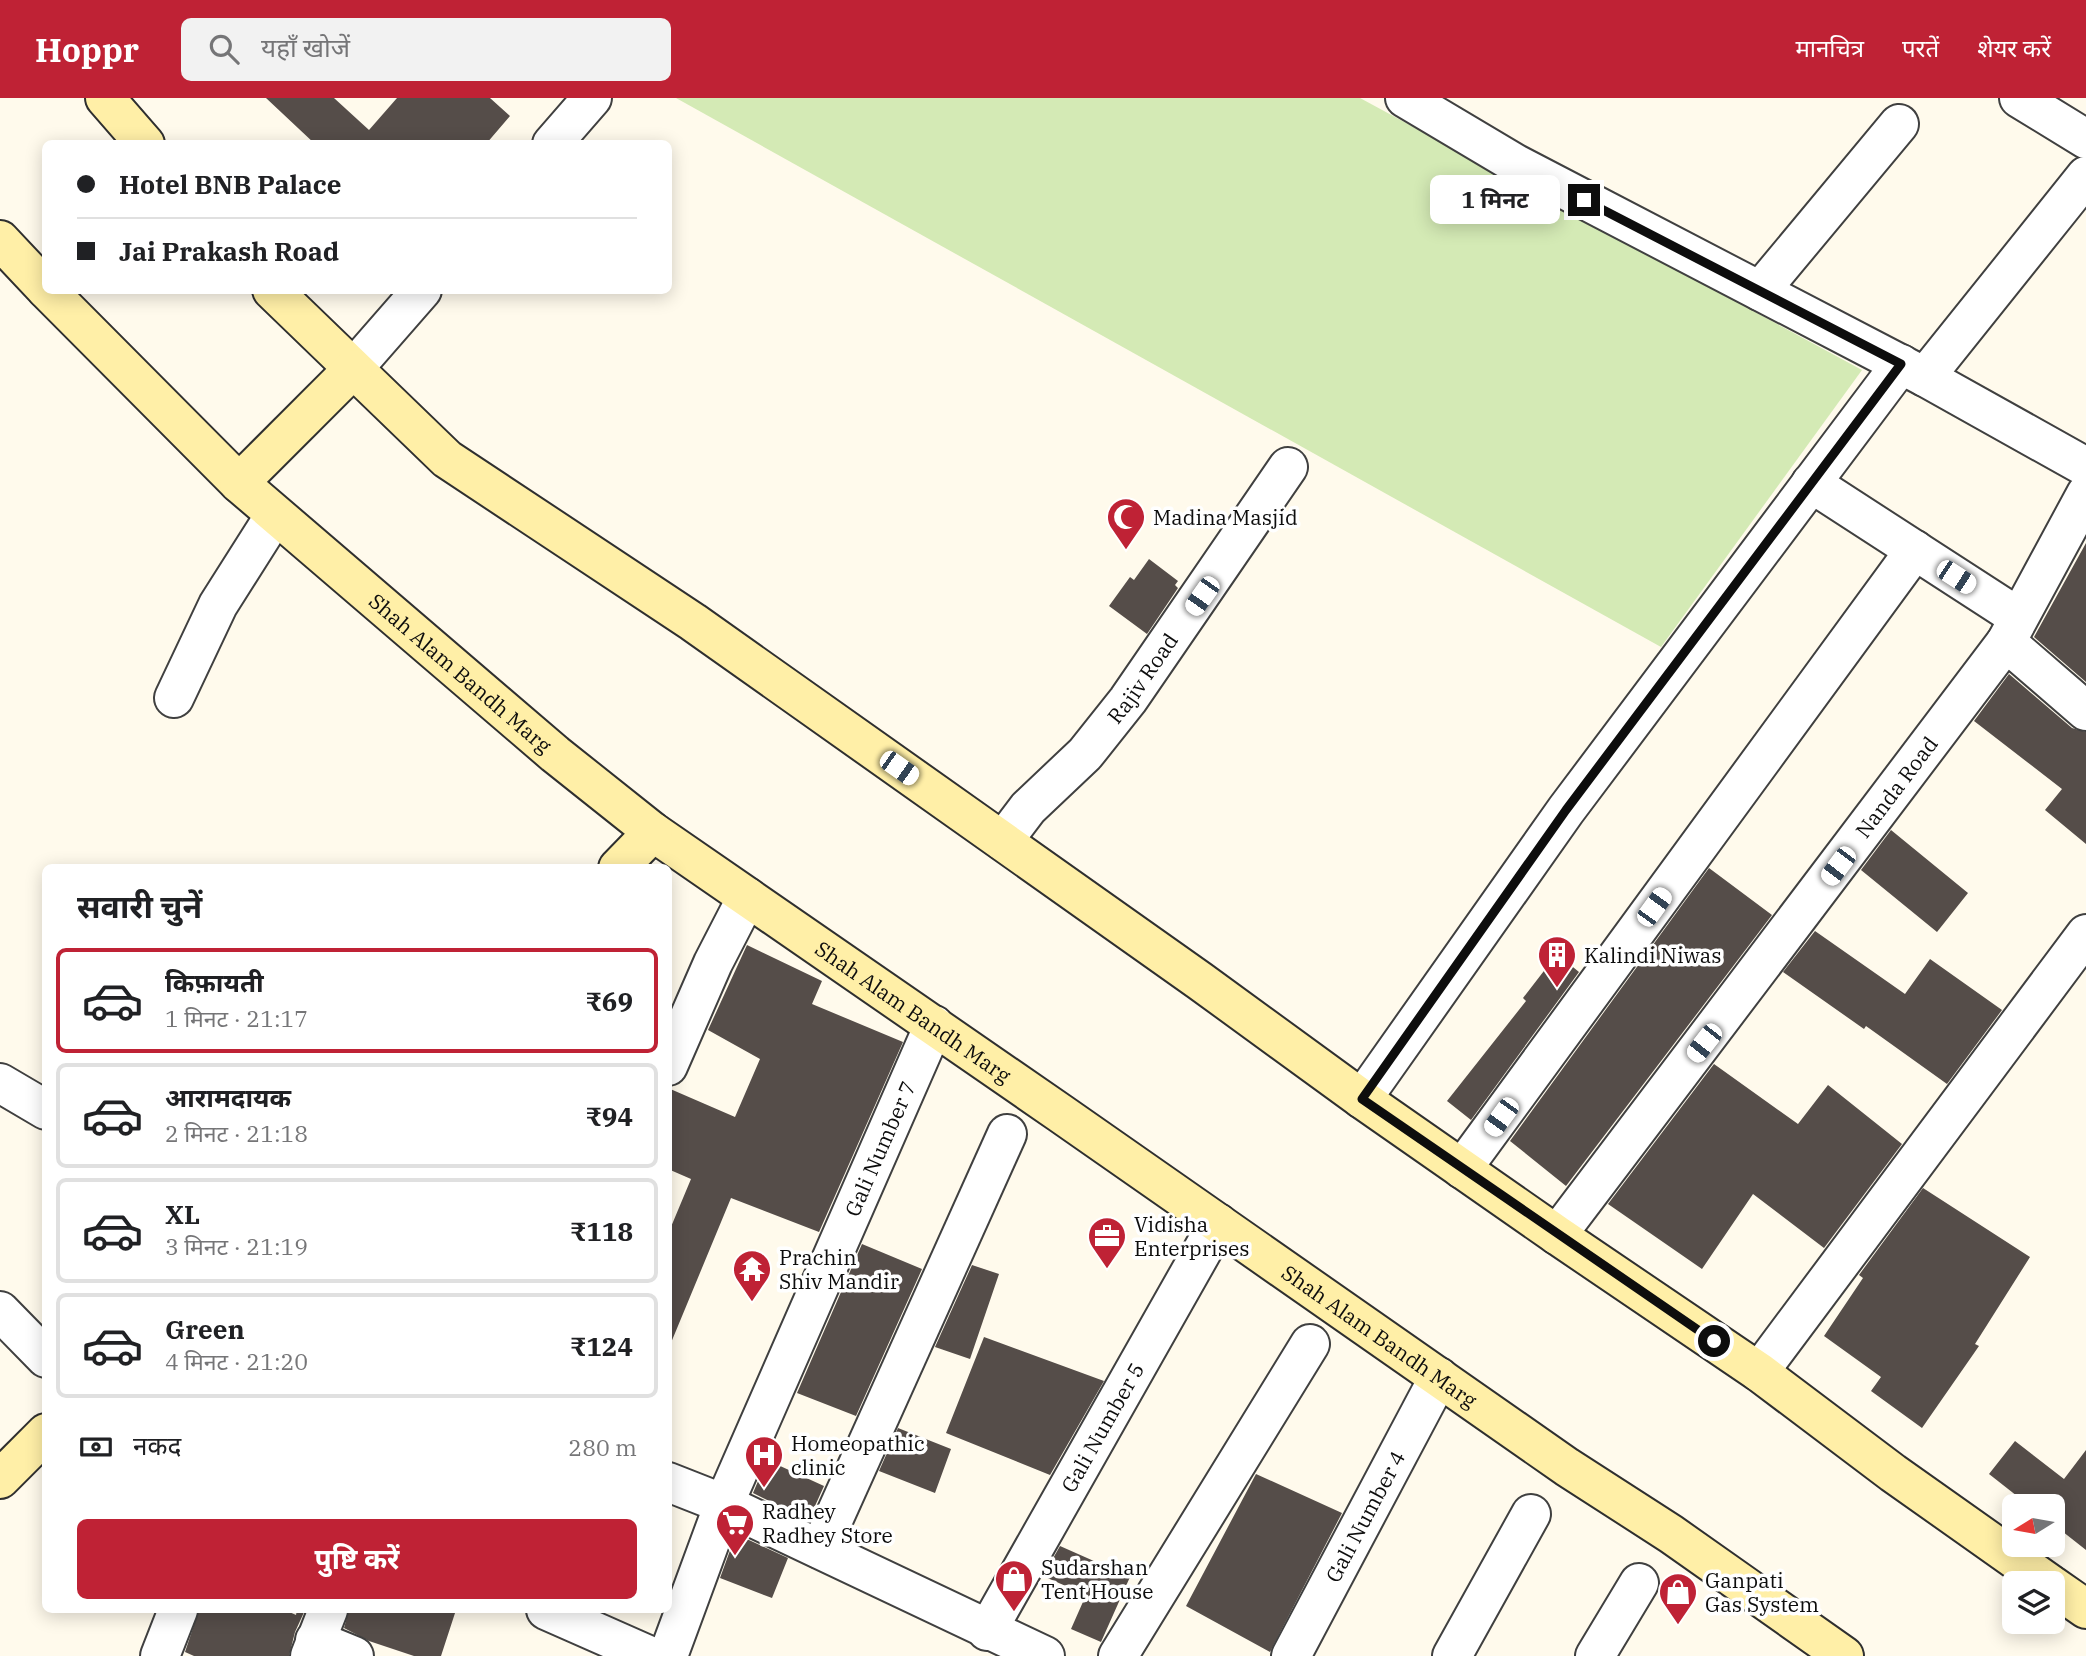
<!DOCTYPE html>
<html lang="hi">
<head>
<meta charset="utf-8">
<style>
  body { margin:0; font-family:"IBM Plex Serif","Noto Sans Devanagari",serif; background:#f2f2f2; color:#202124; height:100vh; display:flex; flex-direction:column; font-size:26px; white-space:nowrap }
  * { box-sizing:border-box; margin:0 }
  p { font-size:23px; color:#757577 }
  .icon { flex:none; width:38px; height:38px; fill:none; stroke:currentColor; stroke-width:2; stroke-linecap:round; stroke-linejoin:round }
  .map { position:relative; flex:1; overflow:hidden }
  .sheet { position:absolute; left:42px; top:766px; width:630px; height:749px; display:flex; flex-direction:column; background:#fff; border-radius:10px; box-shadow:0 4px 18px #0003 }
  .sheet>* { flex:none }
  .guide { position:absolute; left:42px; top:42px; width:630px; height:154px; border-radius:10px; box-shadow:0 4px 18px #0003; display:grid; align-content:center; height:154px; padding:0 35px; background:#fff }
  .needle { width:46px; rotate:259deg }
  .tools { position:absolute; left:2002px; top:1396px; display:grid; gap:14px }
  .tools a { display:grid; place-items:center; width:63px; height:63px; border-radius:10px; background:#fff; box-shadow:0 4px 18px #0003; font-size:35px }
  .end { position:absolute; width:32px; height:32px; margin:-16px; border:9px solid #0d0d0d; background:#fff; box-shadow:0 0 0 4px #fff }
  .from { border-radius:50% }
  .bubble { position:absolute; height:49px; border-radius:10px; background:#fff; box-shadow:0 4px 18px #0003; font-size:23px; font-weight:700; line-height:49px; text-align:center }
  .car { position:absolute; width:21px; height:42px; margin:-21px -10px; border-radius:9px; box-shadow:0 0 5px 2px #0007; background:linear-gradient(#fff 24%,#345 0 40%,#fff 0 76%,#345 0 86%,#fff 0) }
  .guide b { display:flex; align-items:center; gap:24px; height:66px; font-size:26px }
  .guide b+b { border-top:2px solid #e0e0e0 }
  .guide i { width:18px; height:18px; background:#202124 }
  ul { padding:0; list-style:none }
  li { display:flex; align-items:center; gap:21px; height:105px; margin:0 14px 10px; padding:0 21px; border:4px solid #e0e0e0; border-radius:10px }
  li div { flex:1 }
  li b { display:block; font-size:26px }
  li em { font-style:normal; font-weight:700 }
  li.selected { border-color:#bf2235 }
  li>.icon { width:63px; height:63px; stroke-width:1.5 }
  h2 { padding:0 35px; font-size:32px; line-height:84px }
  .pay { display:flex; align-items:center; gap:18px; height:77px; padding:0 35px; font-size:26px }
  .pay p { margin-inline-start:auto }
  .primary-button { display:flex; gap:14px; margin-top:auto; padding:14px 35px }
  .primary-button a { flex:1; height:80px; border-radius:10px; background:#bf2235; color:#fff; font-size:28px; font-weight:700; line-height:80px; text-align:center }
  header { display:flex; align-items:center; gap:42px; box-sizing:border-box; height:98px; padding:0 35px; background:#bf2235; color:#fff }
  header strong { font-size:33px }
  nav { display:flex; gap:38px; margin-inline-start:auto; font-size:24px }
  .search { width:490px; height:63px; background:#f2f2f2; display:flex; align-items:center; gap:18px; box-sizing:border-box; padding:0 24px; border-radius:10px; color:#757577; font-size:26px }
  .map>svg:first-child { display:block }
  .green { fill:#d4eab5 }
  .building { fill:#554d49 }
  .lines { fill:none; stroke-linecap:round; stroke-linejoin:round }
  .street-casing { stroke:#404040; stroke-width:42 }
  .secondary-casing { stroke:#2f2f2f; stroke-width:42 }
  .street { stroke:#fff; stroke-width:38 }
  .secondary { stroke:#ffefa7; stroke-width:38 }
  .route { stroke:#0d0d0d; stroke-width:9 }
  .labels { text-anchor:middle; dominant-baseline:central; stroke-width:7; stroke-linejoin:round; paint-order:stroke }
  .poi-label { font-size:21px; fill:#0d0d0d; stroke:#fff; text-anchor:start }
  .street-label { font-size:21px; fill:#0d0d0d; stroke:#fff }
</style>
</head>
<body>
<header>
<strong>Hoppr</strong>
<div class="search"><svg class="icon" aria-label="search" viewBox="0 0 24 24"><circle cx="10" cy="10" r="6"/><path d="M15 15l6 6"/></svg>यहाँ खोजें</div>
<nav><a>मानचित्र</a><a>परतें</a><a>शेयर करें</a></nav>
</header>
<div class="map">
<svg width="2086" height="1558" viewBox="0 0 2086 1558">
  <rect width="100%" height="100%" fill="#fffaec"/>
  <!-- green -->
  <path class="green" d="M 676,0 L 1360,0 L 1862,272 L 1661,549 Z"/>
  <!-- building -->
  <path class="building" d="M 266,0 L 334,0 L 369,32 L 397,0 L 490,0 L 510,18 L 486,46 L 315,46 Z
    M 2086,445 L 2086,584 L 2034,539 Z
    M 1149,461 L 1178,483 L 1175,487 L 1178,490 L 1147,536 L 1109,508 L 1130,479 L 1134,482 Z
    M 2009,576 L 2072,630 L 2086,634 L 2086,746 L 2045,712 L 2062,691 L 1974,623 Z
    M 1891,732 L 1968,795 L 1937,834 L 1861,772 Z
    M 1709,770 L 1772,817 L 1566,1088 L 1510,1043 Z
    M 1815,833 L 1905,896 L 1930,861 L 2002,912 L 1947,986 L 1866,928 L 1864,931 L 1783,874 Z
    M 747,847 L 822,883 L 812,906 L 903,944 L 819,1134 L 731,1100 L 668,1252 L 668,1136 L 691,1081 L 668,1071 L 668,990 L 735,1019 L 760,961 L 708,932 Z
    M 1557,856 L 1579,874 L 1471,1022 L 1447,1003 L 1526,903 L 1523,900 Z
    M 1714,966 L 1798,1026 L 1828,987 L 1902,1046 L 1824,1150 L 1753,1096 L 1702,1171 L 1608,1106 Z
    M 1923,1090 L 2030,1159 L 1975,1246 L 1979,1248 L 1922,1330 L 1871,1293 L 1881,1279 L 1824,1238 L 1863,1180 L 1859,1177 Z
    M 862,1146 L 922,1171 L 856,1318 L 797,1295 Z
    M 972,1167 L 999,1176 L 970,1261 L 935,1249 Z
    M 984,1239 L 1104,1283 L 1050,1377 L 946,1335 Z
    M 898,1330 L 951,1351 L 935,1395 L 879,1373 Z
    M 2015,1343 L 2064,1381 L 2086,1352 L 2086,1452 L 2053,1426 L 2053,1409 L 2031,1409 L 1989,1376 Z
    M 767,1362 L 824,1388 L 810,1419 L 805,1417 L 804,1420 L 753,1395 Z
    M 1256,1376 L 1342,1415 L 1270,1554 L 1186,1508 Z
    M 736,1436 L 788,1460 L 772,1500 L 720,1480 Z
    M 1060,1448 L 1130,1479 L 1101,1544 L 1071,1531 L 1086,1497 L 1043,1478 Z
    M 199,1512 L 285,1512 L 296,1517 L 297,1512 L 305,1512 L 295,1534 L 289,1558 L 194,1558 L 185,1554 Z
    M 349,1512 L 456,1512 L 441,1558 L 414,1558 L 369,1543 L 344,1530 Z"/>
  <g class="lines">
    <defs>
      <g id="street">
        <path d="M 1405,0 L 1516,66 L 1925,279 L 2086,369"/>
        <path d="M 2019,0 L 2086,41"/>
        <path d="M 552,46 L 592,0"/>
        <path d="M 1760,193 L 1899,26"/>
        <path d="M 353,271 L 422,192"/>
        <path d="M 1925,279 L 2086,78"/>
        <path d="M 1811,385 L 2018,519"/>
        <path d="M 2006,544 L 2086,613"/>
        <path d="M 174,600 L 218,507 L 275,417"/>
        <path id="s1" d="M 1003,743 L 1028,710 L 1085,656 L 1128,602 L 1288,369"/>
        <path d="M 668,968 L 713,865 L 747,799"/>
        <path d="M 0,985 L 46,1012"/>
        <path d="M 1362,1001 L 1566,712 L 1901,266"/>
        <path d="M 1462,1071 L 1915,452"/>
        <path id="s2" d="M 1557,1137 L 2006,544 L 2086,396"/>
        <path d="M 0,1213 L 46,1260"/>
        <path d="M 1759,1274 L 2086,836"/>
        <path d="M 668,1384 L 724,1406 L 1045,1558"/>
        <path d="M 820,1451 L 1007,1036"/>
        <path d="M 546,1512 L 650,1558"/>
        <path id="s3" d="M 987,1533 L 1218,1125"/>
        <path d="M 315,1542 L 354,1558"/>
        <path d="M 160,1558 L 178,1512"/>
        <path d="M 310,1558 L 328,1512"/>
        <path id="s4" d="M 668,1558 L 724,1406 L 934,927"/>
        <path d="M 1118,1558 L 1310,1246"/>
        <path id="s5" d="M 1291,1558 L 1439,1279"/>
        <path d="M 1452,1558 L 1531,1416"/>
        <path d="M 1595,1558 L 1639,1485"/>
      </g>
      <g id="secondary">
        <path d="M 105,0 L 145,46"/>
        <path d="M 0,142 L 46,191"/>
        <path id="s6" d="M 47,192 L 239,385 L 555,656 L 653,734 L 1060,1015 L 1567,1369 L 1671,1436 L 1844,1558"/>
        <path d="M 272,192 L 447,361 L 693,524 L 1200,883 L 1362,1001 L 1557,1137 L 1759,1274 L 1893,1375 L 2050,1486"/>
        <path d="M 239,385 L 353,271"/>
        <path d="M 618,770 L 653,734"/>
        <path d="M 0,1381 L 46,1335"/>
        <path d="M 2053,1488 L 2086,1511"/>
      </g>
    </defs>
    <!-- street casing -->
    <use href="#street" class="street-casing"/>
    <!-- secondary casing -->
    <use href="#secondary" class="secondary-casing"/>
    <!-- street -->
    <use href="#street" class="street"/>
    <!-- secondary -->
    <use href="#secondary" class="secondary"/>
  </g>
  <g class="lines">
    <!-- route -->
    <path class="route" d="M 1584,102 L 1901,266 L 1566,712 L 1362,1001 L 1714,1243"/>
  </g>
  <!-- icons -->
  <defs>
    <symbol id="mosque-pin" viewBox="-11 -11 22 30"><path d="M0 17L-7.5 6A9.5 9.5 0 1 1 7.5 6Z" fill="#bf2235" stroke="#fff"/><path d="M3.5-4.9A6 6 0 1 0 3.5 4.9A5 5 0 1 1 3.5-4.9Z" fill="#fff"/></symbol>
    <symbol id="building-pin" viewBox="-11 -11 22 30"><path d="M0 17L-7.5 6A9.5 9.5 0 1 1 7.5 6Z" fill="#bf2235" stroke="#fff"/><path d="M-4-6H4V6H1V3H-1V6H-4ZM-2.5-4.3h1.7v1.8h-1.7ZM.8-4.3h1.7v1.8H.8ZM-2.5-1h1.7V.8h-1.7ZM.8-1h1.7V.8H.8Z" fill="#fff"/></symbol>
    <symbol id="office-pin" viewBox="-11 -11 22 30"><path d="M0 17L-7.5 6A9.5 9.5 0 1 1 7.5 6Z" fill="#bf2235" stroke="#fff"/><path d="M-6-3h4V-5.5h4V-3h4V5H-6ZM-1-4.5V-3h2v-1.5ZM-6 0V1H6V0Z" fill="#fff"/></symbol>
    <symbol id="temple-pin" viewBox="-11 -11 22 30"><path d="M0 17L-7.5 6A9.5 9.5 0 1 1 7.5 6Z" fill="#bf2235" stroke="#fff"/><path d="M0-6L5-2H3V0L6.5 2.5H4V6H1.5V3h-3V6H-4V2.5H-6.5L-3 0V-2H-5Z" fill="#fff"/></symbol>
    <symbol id="hospital-pin" viewBox="-11 -11 22 30"><path d="M0 17L-7.5 6A9.5 9.5 0 1 1 7.5 6Z" fill="#bf2235" stroke="#fff"/><path d="M-5-5h3v3.5h4V-5h3V5h-3V1.5h-4V5h-3Z" fill="#fff"/></symbol>
    <symbol id="supermarket-pin" viewBox="-11 -11 22 30"><path d="M0 17L-7.5 6A9.5 9.5 0 1 1 7.5 6Z" fill="#bf2235" stroke="#fff"/><path d="M-6-5.5h2.5l.6 2H6L4.5 2H-2.5L-4.4-4H-6ZM-1.5 3.2a1.3 1.3 0 1 0 .1 0ZM3 3.2a1.3 1.3 0 1 0 .1 0Z" fill="#fff"/></symbol>
    <symbol id="shop-pin" viewBox="-11 -11 22 30"><path d="M0 17L-7.5 6A9.5 9.5 0 1 1 7.5 6Z" fill="#bf2235" stroke="#fff"/><path d="M-5-2.5h2.3a2.7 3.5 0 0 1 5.4 0H5L5.5 6h-11ZM-1.5-2.5h3a1.5 2.3 0 0 0-3 0Z" fill="#fff"/></symbol>
  </defs>
  <g fill-rule="evenodd">
    <use href="#mosque-pin" x="1104" y="397" width="44" height="60"/>
    <use href="#building-pin" x="1535" y="835" width="44" height="60"/>
    <use href="#office-pin" x="1085" y="1116" width="44" height="60"/>
    <use href="#temple-pin" x="730" y="1149" width="44" height="60"/>
    <use href="#hospital-pin" x="742" y="1335" width="44" height="60"/>
    <use href="#supermarket-pin" x="713" y="1403" width="44" height="60"/>
    <use href="#shop-pin" x="992" y="1459" width="44" height="60"/>
    <use href="#shop-pin" x="1656" y="1472" width="44" height="60"/>
  </g>
  <g class="labels">
    <!-- poi labels -->
    <g class="poi-label">
      <text x="1153" y="419">Madina Masjid</text>
      <text x="1584" y="857">Kalindi Niwas</text>
      <text x="1134" y="1126">Vidisha<tspan x="1134" dy="24">Enterprises</tspan></text>
      <text x="779" y="1159">Prachin<tspan x="779" dy="24">Shiv Mandir</tspan></text>
      <text x="791" y="1345">Homeopathic<tspan x="791" dy="24">clinic</tspan></text>
      <text x="762" y="1413">Radhey<tspan x="762" dy="24">Radhey Store</tspan></text>
      <text x="1041" y="1469">Sudarshan<tspan x="1041" dy="24">Tent House</tspan></text>
      <text x="1705" y="1482">Ganpati<tspan x="1705" dy="24">Gas System</tspan></text>
    </g>
    <!-- street labels -->
    <g class="street-label">
      <text stroke="none"><textPath href="#s6" startOffset="564">Shah Alam Bandh Marg</textPath></text>
      <text stroke="none"><textPath href="#s1" startOffset="215">Rajiv Road</textPath></text>
      <text stroke="none"><textPath href="#s2" startOffset="562">Nanda Road</textPath></text>
      <text stroke="none"><textPath href="#s6" startOffset="1130">Shah Alam Bandh Marg</textPath></text>
      <text stroke="none"><textPath href="#s4" startOffset="550">Gali Number 7</textPath></text>
      <text stroke="none"><textPath href="#s6" startOffset="1698">Shah Alam Bandh Marg</textPath></text>
      <text stroke="none"><textPath href="#s3" startOffset="234">Gali Number 5</textPath></text>
      <text stroke="none"><textPath href="#s5" startOffset="158">Gali Number 4</textPath></text>
    </g>
  </g>
</svg>
<div class="tools">
<a><svg class="needle" viewBox="-14 -14 28 28"><path d="M0-13l5 13h-10z" fill="#e53935"/><path d="M0 13l5-13h-10z" fill="#757577"/></svg></a>
<a><svg class="icon" aria-label="layers" viewBox="0 0 24 24"><path d="M12 4l9 5-9 5-9-5zM3 14l9 5 9-5"/></svg></a>
</div>
<i class="end from" style="left:1714px;top:1243px"></i>
<i class="end" style="left:1584px;top:102px"></i>
<div class="bubble" style="left:1430px;top:77px;width:130px">1 मिनट</div>
<i class="car" style="left:1956px;top:479px;rotate:123deg"></i>
<i class="car" style="left:1202px;top:498px;rotate:215deg"></i>
<i class="car" style="left:899px;top:670px;rotate:125deg"></i>
<i class="car" style="left:1838px;top:768px;rotate:217deg"></i>
<i class="car" style="left:1654px;top:809px;rotate:36deg"></i>
<i class="car" style="left:1704px;top:945px;rotate:218deg"></i>
<i class="car" style="left:1501px;top:1019px;rotate:216deg"></i>
<div class="guide">
<b><i class="from"></i>Hotel BNB Palace</b>
<b><i></i>Jai Prakash Road</b>
</div>
<section class="sheet">
<h2>सवारी चुनें</h2>
<ul>
<li class="selected"><svg class="icon" aria-label="car" viewBox="0 0 24 24"><path d="M5 17H2v-5l4-1 3-4h7l3 4 3 1v5h-3M9 17h6M6 11h13"/><circle cx="7" cy="17" r="2"/><circle cx="17" cy="17" r="2"/></svg><div><b>किफ़ायती</b><p>1 मिनट · 21:17</p></div><em>₹69</em></li>
<li><svg class="icon" aria-label="car" viewBox="0 0 24 24"><path d="M5 17H2v-5l4-1 3-4h7l3 4 3 1v5h-3M9 17h6M6 11h13"/><circle cx="7" cy="17" r="2"/><circle cx="17" cy="17" r="2"/></svg><div><b>आरामदायक</b><p>2 मिनट · 21:18</p></div><em>₹94</em></li>
<li><svg class="icon" aria-label="car" viewBox="0 0 24 24"><path d="M5 17H2v-5l4-1 3-4h7l3 4 3 1v5h-3M9 17h6M6 11h13"/><circle cx="7" cy="17" r="2"/><circle cx="17" cy="17" r="2"/></svg><div><b>XL</b><p>3 मिनट · 21:19</p></div><em>₹118</em></li>
<li><svg class="icon" aria-label="car" viewBox="0 0 24 24"><path d="M5 17H2v-5l4-1 3-4h7l3 4 3 1v5h-3M9 17h6M6 11h13"/><circle cx="7" cy="17" r="2"/><circle cx="17" cy="17" r="2"/></svg><div><b>Green</b><p>4 मिनट · 21:20</p></div><em>₹124</em></li>
</ul>
<div class="pay"><svg class="icon" aria-label="cash" viewBox="0 0 24 24"><path d="M3 7h18v10H3z"/><circle cx="12" cy="12" r="2"/></svg>नकद<p>280 m</p></div>
<div class="primary-button"><a>पुष्टि करें</a></div>
</section>
</div>
</body>
</html>
